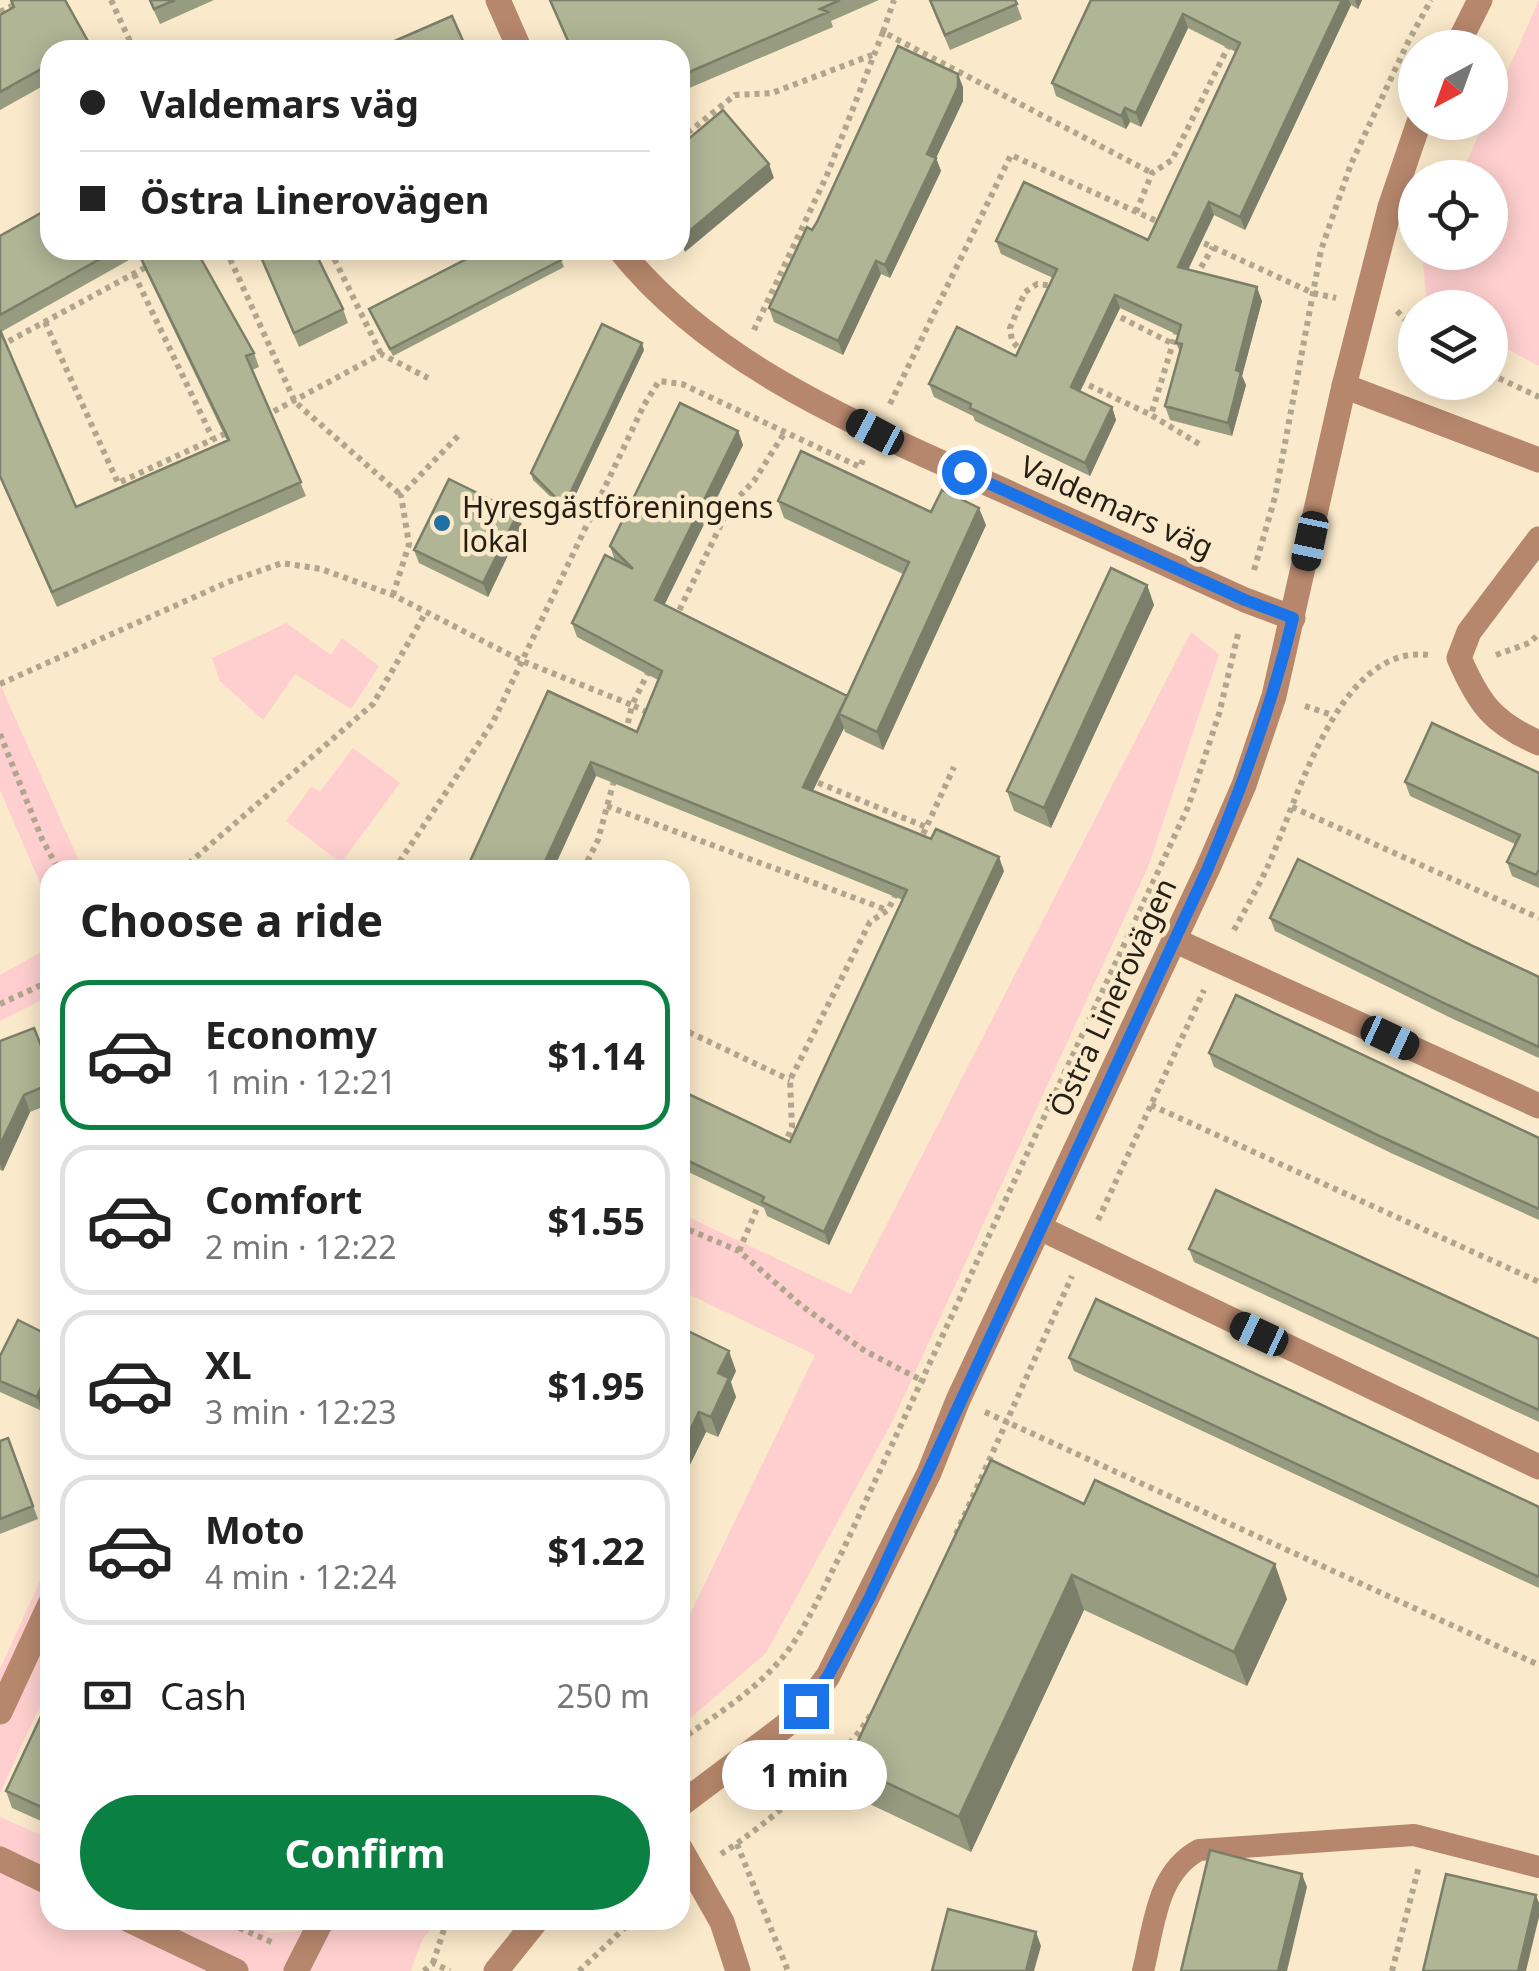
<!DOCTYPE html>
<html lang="en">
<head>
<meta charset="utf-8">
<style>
  body { margin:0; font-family:"Noto Sans",sans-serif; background:#f2f2f2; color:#222; height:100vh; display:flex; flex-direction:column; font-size:38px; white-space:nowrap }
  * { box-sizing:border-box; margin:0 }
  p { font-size:32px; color:#767676 }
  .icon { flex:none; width:55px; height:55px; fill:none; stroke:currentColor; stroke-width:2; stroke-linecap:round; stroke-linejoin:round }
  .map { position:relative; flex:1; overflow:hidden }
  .panel { position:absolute; left:40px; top:860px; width:650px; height:1070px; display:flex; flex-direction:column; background:#fff; border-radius:30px; box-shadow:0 5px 25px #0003 }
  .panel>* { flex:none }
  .guide { position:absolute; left:40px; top:40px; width:650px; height:220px; border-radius:30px; box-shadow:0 5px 25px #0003; display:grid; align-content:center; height:220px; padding:0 40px; background:#fff }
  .needle { width:65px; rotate:221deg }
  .buttons { position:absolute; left:1398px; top:30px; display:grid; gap:20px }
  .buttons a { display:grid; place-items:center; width:110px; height:110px; border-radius:50%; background:#fff; box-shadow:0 5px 25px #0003; font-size:50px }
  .end { position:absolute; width:45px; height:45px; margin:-22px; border:12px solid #1a73e8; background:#fff; box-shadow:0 0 0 5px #fff }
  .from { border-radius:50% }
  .bubble { position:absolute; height:70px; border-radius:35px; background:#fff; box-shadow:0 5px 25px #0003; font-size:32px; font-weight:700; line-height:70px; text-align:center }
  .car { position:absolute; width:30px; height:60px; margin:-30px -15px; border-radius:12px; box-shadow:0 0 8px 2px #0007; background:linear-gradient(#222 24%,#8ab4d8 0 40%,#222 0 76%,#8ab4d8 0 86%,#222 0) }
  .guide b { display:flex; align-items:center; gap:35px; height:95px; font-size:38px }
  .guide b+b { border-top:2px solid #e0e0e0 }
  .guide i { width:25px; height:25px; background:#222 }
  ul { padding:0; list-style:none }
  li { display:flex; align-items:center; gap:30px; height:150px; margin:0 20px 15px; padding:0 20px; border:5px solid #e0e0e0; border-radius:30px }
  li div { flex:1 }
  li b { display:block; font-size:38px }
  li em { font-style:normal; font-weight:700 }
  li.on { border-color:#0b8043 }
  li>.icon { width:90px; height:90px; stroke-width:1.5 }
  h2 { padding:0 40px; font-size:45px; line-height:120px }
  .pay { display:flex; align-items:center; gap:25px; height:110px; padding:0 40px; font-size:38px }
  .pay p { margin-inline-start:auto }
  .button { display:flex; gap:20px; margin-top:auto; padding:20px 40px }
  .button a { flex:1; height:115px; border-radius:60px; background:#0b8043; color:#fff; font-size:40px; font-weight:700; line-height:115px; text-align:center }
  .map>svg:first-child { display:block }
  .green { fill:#fecfce }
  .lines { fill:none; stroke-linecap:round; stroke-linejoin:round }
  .path { stroke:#b2a58d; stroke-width:6; stroke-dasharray:5 5; stroke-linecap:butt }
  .service { stroke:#b6876c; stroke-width:22 }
  .minor { stroke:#b6876c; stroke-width:25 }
  .tertiary { stroke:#b6876c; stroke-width:25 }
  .wall { fill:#979c81; fill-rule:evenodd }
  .shaded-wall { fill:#7b7f69 }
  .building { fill:#b0b596; stroke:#7b7f69; stroke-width:2.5 }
  .route { stroke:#1a73e8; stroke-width:12 }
  .poi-dot { fill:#2170a2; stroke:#fae9ca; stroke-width:4 }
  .labels { text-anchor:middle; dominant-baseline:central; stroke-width:9; stroke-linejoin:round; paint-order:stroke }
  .poi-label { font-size:30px; fill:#251f14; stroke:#fae9ca; text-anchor:start }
  .street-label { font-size:30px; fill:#251f14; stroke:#fae9ca }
</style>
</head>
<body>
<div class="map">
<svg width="1539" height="1971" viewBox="0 0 1539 1971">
  <rect width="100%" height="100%" fill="#fae9ca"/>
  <!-- green -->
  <path class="green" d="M 1539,0 L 1539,366 L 1490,340 L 1490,308 L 1427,307 L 1423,263 L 1428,253 L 1490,252 L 1490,178 L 1460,177 L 1484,123 L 1490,122 L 1490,110 Z
    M 286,623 L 331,655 L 342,638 L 379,666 L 351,709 L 295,674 L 263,720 L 220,681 L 212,658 Z
    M 1191,632 L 1219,654 L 1148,867 L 892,1422 L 766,1653 L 680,1727 L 680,1635 L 815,1355 L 680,1290 L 680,1213 L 851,1294 Z
    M 0,684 L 83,870 L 50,870 L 50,906 L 0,790 Z
    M 353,748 L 400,783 L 341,863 L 286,821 L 311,787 L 320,792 Z
    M 50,947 L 50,996 L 0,1021 L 0,975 Z
    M 50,1559 L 50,1684 L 0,1793 L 0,1669 Z
    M 0,1817 L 50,1839 L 50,1920 L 239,1920 L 270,1933 L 299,1931 L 304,1920 L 437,1920 L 422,1940 L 411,1971 L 0,1971 Z"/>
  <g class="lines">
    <!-- path -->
    <path class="path" d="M 111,0 L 134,50
      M 0,12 L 24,0
      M 883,32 L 894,0
      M 680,139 L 735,95 L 772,93 L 872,55
      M 1136,212 L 1152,173 L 1172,160 L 1231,41
      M 1195,239 L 1313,293 L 1336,298
      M 226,250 L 295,402 L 401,495
      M 330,250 L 381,354
      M 134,274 L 213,439
      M 1196,276 L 1213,247
      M 1397,311 L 1415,329
      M 1112,313 L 1173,344
      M 45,322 L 118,483 L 231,431
      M 754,330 L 827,175 L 883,32 L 1152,173
      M 1177,330 L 1151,415 L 1199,444
      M 0,346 L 150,265
      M 1024,354 L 1012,341 L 1010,328 L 1025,292 L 1037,284 L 1055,286
      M 1490,374 L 1539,397
      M 1080,381 L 1151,415
      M 890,404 L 1011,155 L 1161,223
      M 265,416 L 381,354 L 428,378
      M 1254,570 L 1275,497 L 1321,250 L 1351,164 L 1408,42 L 1431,0
      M 393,595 L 409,544 L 401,495 L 458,436
      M 675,619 L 730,506 L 754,481 L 785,432
      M 1496,655 L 1529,643 L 1539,634
      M 649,671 L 632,705 L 649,713
      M 0,684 L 228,582 L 282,563 L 321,569 L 393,595 L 522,661 L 632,705 L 625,736
      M 1305,706 L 1332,715
      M 0,734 L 42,839 L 59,870
      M 809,779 L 926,827
      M 607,806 L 887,910
      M 1292,807 L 1539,918
      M 919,843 L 954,767
      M 181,870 L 373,704 L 426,612
      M 394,870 L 493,722 L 644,405 L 659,381 L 682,384 L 860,467 L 863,460
      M 583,870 L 598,840 L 615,777
      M 1234,930 C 1245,910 1257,889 1267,868 C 1297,804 1337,643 1429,655
      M 0,1004 L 50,981
      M 680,1028 L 790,1080
      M 1151,1105 L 1539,1282
      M 784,1146 L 792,1127 L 790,1080 L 870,922 L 888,910 L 897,891
      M 1098,1220 L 1204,990
      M 680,1226 L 739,1251 L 802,1306 L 865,1351 L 925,1382
      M 739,1251 L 761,1199
      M 985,1412 L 1539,1665
      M 956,1534 L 1072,1276
      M 680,1740 C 721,1712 769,1682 796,1639 C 814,1611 827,1580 843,1550 L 1188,807 L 1219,714 L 1239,630
      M 737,1844 L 788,1971
      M 721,1854 C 765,1826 848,1757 872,1712
      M 221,1920 L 276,1944
      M 476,1920 L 477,1921
      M 433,1963 L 447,1920
      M 424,1971 L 433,1963 L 450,1971
      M 579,1971 L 633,1920
      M 1392,1971 L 1419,1866"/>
    <!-- service -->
    <path class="service" d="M 1143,1971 C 1154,1927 1156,1873 1199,1850 L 1414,1835 L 1539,1867"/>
    <!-- minor -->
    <path class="minor" d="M 498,0 L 520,50
      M 1456,48 L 1480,0
      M 620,250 C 713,366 857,424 989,484 C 1074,522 1160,561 1245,600 L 1293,618
      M 1344,386 L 1390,207 L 1419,122
      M 1539,539 L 1469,632 L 1459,658 C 1479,704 1493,723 1539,743
      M 1174,940 L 1539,1106
      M 1040,1228 L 1539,1467
      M 0,1712 L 50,1604
      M 680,1848 L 722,1922 L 738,1971
      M 0,1859 L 50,1883
      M 129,1920 L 236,1971
      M 296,1971 L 322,1920"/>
    <!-- tertiary -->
    <path class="tertiary" d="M 680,1805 L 785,1726 L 806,1706 L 828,1676 L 929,1473 L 958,1400 L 1208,868 L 1244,785 L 1274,696 L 1344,386 L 1539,460
      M 496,1971 L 537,1920"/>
  </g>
  <!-- wall -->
  <path class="wall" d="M 10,0 L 65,0 L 92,50 L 50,50 L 50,82 L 0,110 L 0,15 L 13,7 Z
    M 149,0 L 214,0 L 160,24 Z
    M 549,0 L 879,0 L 831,21 L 833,27 L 680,92 L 680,50 L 571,50 Z
    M 929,0 L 1015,0 L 1022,19 L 950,50 Z
    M 1091,0 L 1362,0 L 1358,9 L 1351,5 L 1245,230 L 1214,215 L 1188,270 L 1262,301 L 1242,376 L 1246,385 L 1232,436 L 1170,420 L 1165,406 L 1180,352 L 1176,343 L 1178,335 L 1120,308 L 1080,391 L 1112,407 L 1116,420 L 1090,476 L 975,421 L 973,416 L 934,397 L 929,384 L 1016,356 L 1053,278 L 1001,254 L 996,241 L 1148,240 L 1236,52 L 1188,28 L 1141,127 L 1130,122 L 1126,129 L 1056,96 L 1052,83 Z
    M 963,87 L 963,101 L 936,158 L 941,171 L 890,278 L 881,274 L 843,355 L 774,322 L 769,308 L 812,230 Z
    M 0,236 L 50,250 L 196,250 L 254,353 L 259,367 L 252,370 L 306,496 L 57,607 L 0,478 ZM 138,255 L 227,441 L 76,507 L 1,332 Z
    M 257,250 L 314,250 L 343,309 L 348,323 L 299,347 Z
    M 561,260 L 564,267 L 393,356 L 369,309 Z
    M 644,350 L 567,513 L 533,480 L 531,473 Z
    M 738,431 L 743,445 L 664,605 L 847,696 L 903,574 L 784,518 L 778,501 L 931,512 L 986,525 L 883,750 L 845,732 L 844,728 L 812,791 L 1004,871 L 829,1245 L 767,1216 L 764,1208 L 680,1168 L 680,1090 L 790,1142 L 903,900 L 596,776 L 553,870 L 466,870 L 548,691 L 637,732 L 658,680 L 577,637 L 572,623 L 615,561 L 610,546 Z
    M 518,513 L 522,526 L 488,597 L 419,563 L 414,550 Z
    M 1147,585 L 1154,605 L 1051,828 L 1014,811 L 1007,791 Z
    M 1539,773 L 1539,888 L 1512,876 L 1507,862 L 1515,844 L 1410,796 L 1405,782 Z
    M 1270,918 L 1475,947 L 1539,977 L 1539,1058 L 1453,1019 L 1275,931 Z
    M 0,1041 L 50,1068 L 50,1104 L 30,1112 L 3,1171 L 0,1170 Z
    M 1209,1053 L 1539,1138 L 1539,1220 L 1391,1153 L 1214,1067 Z
    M 1189,1249 L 1539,1339 L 1539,1422 L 1194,1262 Z
    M 680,1327 L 736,1371 L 730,1382 L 736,1397 L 718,1437 L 706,1432 L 682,1481 L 680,1480 Z
    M 50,1336 L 50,1400 L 47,1399 L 42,1411 L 0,1392 L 0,1356 Z
    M 1069,1358 L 1539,1507 L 1539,1588 L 1074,1371 Z
    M 8,1438 L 38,1519 L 0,1534 L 0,1441 Z
    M 991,1460 L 1287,1599 L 1247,1686 L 1084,1610 L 971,1852 L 859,1799 L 847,1764 Z
    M 50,1697 L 50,1825 L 12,1808 L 6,1791 Z"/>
  <!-- shaded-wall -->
  <path class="shaded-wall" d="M 1342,0 L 1349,0 L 1351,5 L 1245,230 L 1240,217 Z
    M 1355,0 L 1362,0 L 1358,9 Z
    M 1183,14 L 1188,28 L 1141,127 L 1136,113 Z
    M 958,74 L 963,87 L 963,101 L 936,158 L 941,171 L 890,278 L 885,265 Z
    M 1125,108 L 1130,122 L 1126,129 L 1121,116 Z
    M 769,164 L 774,178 L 685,252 L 680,239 Z
    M 1209,202 L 1214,215 L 1183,280 L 1178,267 Z
    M 876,261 L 881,274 L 843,355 L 838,341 Z
    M 1257,287 L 1262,301 L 1242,376 L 1246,385 L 1232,436 L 1228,423 L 1236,370 Z
    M 1115,295 L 1120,308 L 1076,400 L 1071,387 Z
    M 642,343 L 644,350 L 567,513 L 564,506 Z
    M 1112,407 L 1116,420 L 1090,476 L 1085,463 Z
    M 738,431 L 743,445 L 660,614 L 655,600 Z
    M 979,508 L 986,525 L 883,750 L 877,732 Z
    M 518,513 L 522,526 L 488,597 L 483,583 Z
    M 1147,585 L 1154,605 L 1051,828 L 1044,808 Z
    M 848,696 L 839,714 L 844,728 L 808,801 L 803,787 Z
    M 591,762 L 596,776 L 553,870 L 541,870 Z
    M 999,857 L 1004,871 L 829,1245 L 824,1232 Z
    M 24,1095 L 30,1112 L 3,1171 L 0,1164 L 0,1145 Z
    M 729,1351 L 736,1371 L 731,1382 L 736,1397 L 718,1437 L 711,1417 L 718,1373 Z
    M 42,1385 L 47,1399 L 42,1411 L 37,1397 Z
    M 699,1412 L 706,1432 L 682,1481 L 680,1476 L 680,1450 Z
    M 1275,1564 L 1287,1599 L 1247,1686 L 1234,1652 Z
    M 1072,1575 L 1084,1610 L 971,1852 L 959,1817 Z
    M 1302,1874 L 1307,1887 L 1287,1971 L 1278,1971 Z
    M 1536,1895 L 1539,1903 L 1539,1917 L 1526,1971 L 1518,1971 Z
    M 1036,1932 L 1041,1946 L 1034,1971 L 1026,1971 Z"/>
  <!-- building -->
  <path class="building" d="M 11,0 L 65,0 L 89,43 L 76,50 L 50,50 L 50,64 L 0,92 L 0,15 L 14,7 Z
    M 150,0 L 175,0 L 154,9 Z
    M 550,0 L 840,0 L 820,9 L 828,12 L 680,76 L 680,50 L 572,50 Z
    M 930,0 L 1015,0 L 1017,4 L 945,35 Z
    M 1091,0 L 1342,0 L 1240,217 L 1209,202 L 1178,267 L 1257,287 L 1236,370 L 1241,372 L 1228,423 L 1165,406 L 1182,344 L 1176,343 L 1181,325 L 1115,295 L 1071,387 L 1112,407 L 1085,463 L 970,408 L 971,404 L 929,384 L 957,327 L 1016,356 L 1057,269 L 996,241 L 1024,182 L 1148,240 L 1240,43 L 1183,14 L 1136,113 L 1125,108 L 1121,116 L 1052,83 Z
    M 452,16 L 467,50 L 374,50 Z
    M 898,46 L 958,74 L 958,87 L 927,154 L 936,158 L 885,265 L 876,261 L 838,341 L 769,308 L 807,227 L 812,230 L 817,222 Z
    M 723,110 L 769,164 L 680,239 L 680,146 Z
    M 50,208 L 50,250 L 116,250 L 0,315 L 0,236 Z
    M 137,250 L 196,250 L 254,353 L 246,356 L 301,482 L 52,592 L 0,476 L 0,330 L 76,507 L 229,440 Z
    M 258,250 L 314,250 L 343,309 L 294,333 Z
    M 484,250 L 556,250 L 561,260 L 390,349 L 369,309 Z
    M 602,324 L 642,343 L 564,506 L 531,473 Z
    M 680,403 L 738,431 L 655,600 L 847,696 L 803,787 L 931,839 L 936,829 L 999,857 L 824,1232 L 762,1202 L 764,1197 L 680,1157 L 680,1090 L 790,1142 L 907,890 L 591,762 L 541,870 L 466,870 L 548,691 L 637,732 L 662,671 L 572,623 L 605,555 L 633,569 L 610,546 Z
    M 801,451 L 931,512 L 942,490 L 979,508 L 877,732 L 839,714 L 909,562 L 778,501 Z
    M 449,479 L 518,513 L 483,583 L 414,550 Z
    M 1111,568 L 1147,585 L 1044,808 L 1007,791 Z
    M 1432,723 L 1539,773 L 1539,870 L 1536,875 L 1507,862 L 1520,835 L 1405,782 Z
    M 1298,859 L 1475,947 L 1539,977 L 1539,1047 L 1448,1005 L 1270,918 Z
    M 1236,995 L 1539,1138 L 1539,1209 L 1386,1139 L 1209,1053 Z
    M 34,1028 L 50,1068 L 50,1084 L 24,1095 L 0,1145 L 0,1041 Z
    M 1216,1190 L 1539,1339 L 1539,1410 L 1189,1249 Z
    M 1096,1299 L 1539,1507 L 1539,1577 L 1069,1358 Z
    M 18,1320 L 50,1336 L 50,1389 L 42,1385 L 37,1397 L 0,1381 L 0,1356 Z
    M 680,1327 L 729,1351 L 718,1373 L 729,1378 L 711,1417 L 699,1412 L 680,1450 Z
    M 8,1438 L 33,1506 L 0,1519 L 0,1441 Z
    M 991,1460 L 1084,1504 L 1095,1480 L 1275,1564 L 1234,1652 L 1072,1575 L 959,1817 L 847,1764 Z
    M 50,1697 L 50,1811 L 6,1791 Z
    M 1210,1850 L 1302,1874 L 1278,1971 L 1181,1971 Z
    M 1446,1874 L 1536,1895 L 1518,1971 L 1423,1971 Z
    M 948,1909 L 1036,1932 L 1026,1971 L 932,1971 Z"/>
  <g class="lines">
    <!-- route -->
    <path class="route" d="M 806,1706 L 828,1676 L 870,1597 L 1208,868 C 1243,785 1272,705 1293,618 L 1245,600 L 964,472"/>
  </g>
  <!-- markers -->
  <circle class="poi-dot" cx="442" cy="523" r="10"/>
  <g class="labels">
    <!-- poi labels -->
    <g class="poi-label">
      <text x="462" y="506">Hyresgästföreningens<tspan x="462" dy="34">lokal</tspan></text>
    </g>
    <!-- street labels -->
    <g class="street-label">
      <text transform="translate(1117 506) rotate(24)">Valdemars väg</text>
      <text transform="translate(1112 997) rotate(-65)">Östra Linerovägen</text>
    </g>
  </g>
</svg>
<div class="buttons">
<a><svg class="needle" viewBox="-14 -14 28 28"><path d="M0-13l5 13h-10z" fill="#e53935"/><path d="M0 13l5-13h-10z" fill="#767676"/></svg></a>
<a><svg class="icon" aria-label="locate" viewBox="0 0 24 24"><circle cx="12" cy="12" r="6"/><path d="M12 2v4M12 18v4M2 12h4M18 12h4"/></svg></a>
<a><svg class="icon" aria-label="layers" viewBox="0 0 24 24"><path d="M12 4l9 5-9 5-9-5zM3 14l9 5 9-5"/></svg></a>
</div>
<i class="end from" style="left:964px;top:472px"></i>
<i class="end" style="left:806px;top:1706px"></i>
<div class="bubble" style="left:722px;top:1740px;width:165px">1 min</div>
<i class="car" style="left:875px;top:432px;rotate:298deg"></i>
<i class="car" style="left:1310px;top:541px;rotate:192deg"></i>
<i class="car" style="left:1390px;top:1038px;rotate:115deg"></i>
<i class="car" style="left:1259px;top:1334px;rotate:295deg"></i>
<div class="guide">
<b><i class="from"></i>Valdemars väg</b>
<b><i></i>Östra Linerovägen</b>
</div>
<section class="panel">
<h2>Choose a ride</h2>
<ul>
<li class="on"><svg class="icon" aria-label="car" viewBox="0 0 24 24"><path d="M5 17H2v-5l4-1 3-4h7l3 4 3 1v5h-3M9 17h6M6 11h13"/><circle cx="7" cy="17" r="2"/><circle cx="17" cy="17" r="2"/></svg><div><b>Economy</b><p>1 min · 12:21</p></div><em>$1.14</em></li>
<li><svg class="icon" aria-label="car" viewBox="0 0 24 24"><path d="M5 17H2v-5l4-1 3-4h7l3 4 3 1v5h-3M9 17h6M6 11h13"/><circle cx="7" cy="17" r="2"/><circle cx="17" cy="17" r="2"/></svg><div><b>Comfort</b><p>2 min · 12:22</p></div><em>$1.55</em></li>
<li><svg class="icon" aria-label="car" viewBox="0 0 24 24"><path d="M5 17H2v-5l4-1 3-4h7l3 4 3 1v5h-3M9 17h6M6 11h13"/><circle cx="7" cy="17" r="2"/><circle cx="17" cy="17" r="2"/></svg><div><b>XL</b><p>3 min · 12:23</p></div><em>$1.95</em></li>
<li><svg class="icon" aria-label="car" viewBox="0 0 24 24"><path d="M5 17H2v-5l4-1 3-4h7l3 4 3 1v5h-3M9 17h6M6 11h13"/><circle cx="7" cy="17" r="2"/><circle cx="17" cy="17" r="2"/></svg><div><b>Moto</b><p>4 min · 12:24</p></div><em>$1.22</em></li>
</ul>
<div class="pay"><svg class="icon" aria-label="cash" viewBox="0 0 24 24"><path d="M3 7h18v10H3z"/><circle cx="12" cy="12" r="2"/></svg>Cash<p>250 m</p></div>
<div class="button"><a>Confirm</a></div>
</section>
</div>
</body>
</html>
